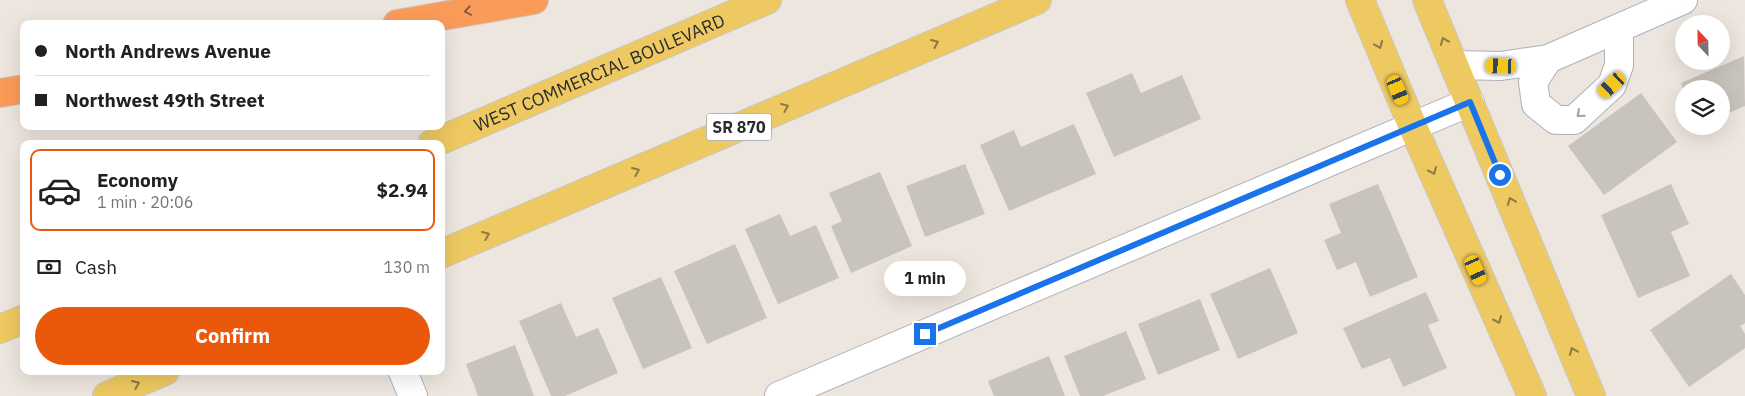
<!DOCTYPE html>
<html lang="en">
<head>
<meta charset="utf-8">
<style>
  body { margin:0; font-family:"IBM Plex Sans",sans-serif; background:#f2f2f2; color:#202124; height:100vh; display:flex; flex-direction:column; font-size:19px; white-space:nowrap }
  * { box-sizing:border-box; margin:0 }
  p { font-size:16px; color:#757577 }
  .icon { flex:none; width:28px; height:28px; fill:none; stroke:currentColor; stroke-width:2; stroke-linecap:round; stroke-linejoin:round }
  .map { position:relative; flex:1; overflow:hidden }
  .panel { position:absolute; left:20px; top:140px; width:425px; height:235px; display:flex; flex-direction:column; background:#fff; border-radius:10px; box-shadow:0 5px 20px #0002 }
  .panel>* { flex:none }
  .banner { position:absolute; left:20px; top:20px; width:425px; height:110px; border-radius:10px; box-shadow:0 5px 20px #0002; display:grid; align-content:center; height:110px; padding:0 15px; background:#fff }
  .needle { width:32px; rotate:338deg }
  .buttons { position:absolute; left:1675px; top:15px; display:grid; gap:10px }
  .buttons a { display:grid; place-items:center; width:55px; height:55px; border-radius:50%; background:#fff; box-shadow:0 5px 20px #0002; font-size:25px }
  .end { position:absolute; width:22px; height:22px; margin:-11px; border:6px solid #1a73e8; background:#fff; box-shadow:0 0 0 2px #fff }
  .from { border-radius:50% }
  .bubble { position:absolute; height:35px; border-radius:18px; background:#fff; box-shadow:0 5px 20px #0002; font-size:16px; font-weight:800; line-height:35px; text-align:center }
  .car { position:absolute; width:15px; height:30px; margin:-15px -8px; border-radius:6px; box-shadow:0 0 4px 1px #0007; background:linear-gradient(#f5c518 24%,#345 0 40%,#f5c518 0 76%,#345 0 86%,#f5c518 0) }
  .banner b { display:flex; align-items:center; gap:18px; height:48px; font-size:19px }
  .banner b+b { border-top:1px solid #e0e0e0 }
  .banner i { width:12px; height:12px; background:#202124 }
  ul { padding:9px 0 0; list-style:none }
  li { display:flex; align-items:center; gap:15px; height:82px; margin:0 10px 8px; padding:0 5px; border:2px solid transparent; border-radius:10px }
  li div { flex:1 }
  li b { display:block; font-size:19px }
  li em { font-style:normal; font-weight:800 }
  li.current { border-color:#ea580c }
  li>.icon { width:45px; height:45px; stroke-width:1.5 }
  .pay { display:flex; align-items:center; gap:12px; height:55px; padding:0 15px; font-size:19px }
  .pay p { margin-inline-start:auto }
  .primary-button { display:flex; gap:10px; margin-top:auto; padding:10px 15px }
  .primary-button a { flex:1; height:58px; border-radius:30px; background:#ea580c; color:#fff; font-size:20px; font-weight:800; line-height:58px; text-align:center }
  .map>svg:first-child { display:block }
  .building { fill:#c8c3bd }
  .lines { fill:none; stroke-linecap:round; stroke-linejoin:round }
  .minor-casing { stroke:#aeb1bb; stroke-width:30 }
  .major-casing { stroke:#c8c8c8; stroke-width:30 }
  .highway-casing { stroke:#c8c8c8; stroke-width:30 }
  .minor { stroke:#fff; stroke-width:28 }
  .major { stroke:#eec961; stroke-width:28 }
  .highway { stroke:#fb9b5a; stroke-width:28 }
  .oneway { stroke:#895d40 }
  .oneway2 { stroke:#8c7a46 }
  .oneway3 { stroke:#a0a0a0 }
  .route { stroke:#1a73e8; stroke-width:6 }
  .labels { text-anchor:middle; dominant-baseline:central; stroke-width:4; stroke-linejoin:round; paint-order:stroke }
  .shield { fill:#fff; stroke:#6b6b6b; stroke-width:1 }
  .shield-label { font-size:16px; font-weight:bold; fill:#2b2b2b }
  .street-label { font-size:18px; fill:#2b2b2b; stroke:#fff }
</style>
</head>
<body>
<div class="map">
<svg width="1745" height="396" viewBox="0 0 1745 396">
  <rect width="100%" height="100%" fill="#ede6de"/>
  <!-- building -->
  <path class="building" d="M 1744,56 L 1745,106 L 1721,116 L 1721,89 L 1683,89 L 1681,83 Z
    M 1132,73 L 1141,93 L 1182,75 L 1201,119 L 1114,157 L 1086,93 Z
    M 1641,93 L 1677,142 L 1604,195 L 1568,146 Z
    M 1074,124 L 1096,174 L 1009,211 L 980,145 L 1014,130 L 1021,147 Z
    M 965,164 L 985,214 L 925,237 L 906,186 Z
    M 880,172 L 912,246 L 851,273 L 831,226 L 842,221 L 829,193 Z
    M 1378,184 L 1418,277 L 1370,297 L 1356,262 L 1337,270 L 1324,240 L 1341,233 L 1329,204 Z
    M 1671,184 L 1689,224 L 1671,232 L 1690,276 L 1638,298 L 1601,215 Z
    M 780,214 L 790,236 L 816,225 L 839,278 L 778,304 L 745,229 Z
    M 735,244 L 767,318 L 707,344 L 674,271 Z
    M 1270,268 L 1298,333 L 1238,359 L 1210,294 Z
    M 1731,274 L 1745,295 L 1745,323 L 1740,326 L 1745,334 L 1745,348 L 1689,387 L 1650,330 Z
    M 661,277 L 692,348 L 643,369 L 612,298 Z
    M 1426,292 L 1439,321 L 1428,325 L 1447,368 L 1403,387 L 1390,358 L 1362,369 L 1343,328 Z
    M 1200,299 L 1220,350 L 1158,375 L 1138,324 Z
    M 561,303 L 576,337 L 598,328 L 618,373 L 565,396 L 551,396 L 519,321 Z
    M 1126,331 L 1146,379 L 1103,396 L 1080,396 L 1064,356 Z
    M 515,345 L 534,396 L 478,396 L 466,364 Z
    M 1049,356 L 1065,396 L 994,396 L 988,381 Z"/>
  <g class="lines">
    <defs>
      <path id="minor" d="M 1548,59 L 1533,82 L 1536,104 L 1556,120 L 1574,120 L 1612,85 L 1619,65 L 1619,28
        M 1455,65 L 1501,66 L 1548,59 L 1683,0
        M 403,372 L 413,396
        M 779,396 L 1470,102"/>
      <g id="major">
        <path d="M 1360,0 L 1413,127 L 1532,396"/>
        <path d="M 1427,0 L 1591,396"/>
        <path id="s1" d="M 432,144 L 767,0"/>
        <path d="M 441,254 L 1037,0"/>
        <path d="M 0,329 L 24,319"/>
        <path d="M 107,396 L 165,371"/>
      </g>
      <path id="highway" d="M 397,24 L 534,0
        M 0,93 L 24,89"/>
    </defs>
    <!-- minor casing -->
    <use href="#minor" class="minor-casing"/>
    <!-- major casing -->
    <use href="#major" class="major-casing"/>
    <!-- highway casing -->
    <use href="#highway" class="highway-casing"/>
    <!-- minor -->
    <use href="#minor" class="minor"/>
    <!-- major -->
    <use href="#major" class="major"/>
    <!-- highway -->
    <use href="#highway" class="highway"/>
  </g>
  <!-- one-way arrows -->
  <defs><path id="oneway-chevron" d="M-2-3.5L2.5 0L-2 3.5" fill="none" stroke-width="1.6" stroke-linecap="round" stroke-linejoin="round" transform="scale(1.25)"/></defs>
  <use class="oneway" href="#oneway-chevron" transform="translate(468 11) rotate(170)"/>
  <g class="oneway2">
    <use href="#oneway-chevron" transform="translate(1444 41) rotate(-113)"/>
    <use href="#oneway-chevron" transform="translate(935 43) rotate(-23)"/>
    <use href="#oneway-chevron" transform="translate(1379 45) rotate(67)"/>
    <use href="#oneway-chevron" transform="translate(785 107) rotate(-23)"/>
    <use href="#oneway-chevron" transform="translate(636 171) rotate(-23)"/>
    <use href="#oneway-chevron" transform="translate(1433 171) rotate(66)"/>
    <use href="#oneway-chevron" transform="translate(1511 201) rotate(-112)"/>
    <use href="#oneway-chevron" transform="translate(486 235) rotate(-23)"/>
    <use href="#oneway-chevron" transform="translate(1498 320) rotate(66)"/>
    <use href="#oneway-chevron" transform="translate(1573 351) rotate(-112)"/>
    <use href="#oneway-chevron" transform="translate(136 384) rotate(-23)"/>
  </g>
  <use class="oneway3" href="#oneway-chevron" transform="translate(1580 114) rotate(139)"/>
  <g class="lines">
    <!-- route -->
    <path class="route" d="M 925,334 L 1470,102 L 1500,175"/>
  </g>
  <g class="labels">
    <!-- shield labels -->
    <rect class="shield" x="706.5" y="113.5" width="65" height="27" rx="4"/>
    <g class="shield-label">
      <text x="739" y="127">SR 870</text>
    </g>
    <!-- street labels -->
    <g class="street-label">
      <text stroke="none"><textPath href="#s1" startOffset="182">WEST COMMERCIAL BOULEVARD</textPath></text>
    </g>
  </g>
</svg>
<div class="buttons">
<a><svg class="needle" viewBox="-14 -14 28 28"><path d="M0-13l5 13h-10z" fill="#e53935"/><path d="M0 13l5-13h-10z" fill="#757577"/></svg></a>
<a><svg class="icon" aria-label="layers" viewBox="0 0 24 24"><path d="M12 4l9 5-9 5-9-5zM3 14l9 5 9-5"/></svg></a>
</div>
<i class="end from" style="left:1500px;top:175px"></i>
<i class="end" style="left:925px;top:334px"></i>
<div class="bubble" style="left:884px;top:261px;width:82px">1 min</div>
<i class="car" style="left:1501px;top:66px;rotate:272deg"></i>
<i class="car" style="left:1612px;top:85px;rotate:228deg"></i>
<i class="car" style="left:1398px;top:90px;rotate:157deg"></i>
<i class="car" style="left:1476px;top:270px;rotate:156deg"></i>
<div class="banner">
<b><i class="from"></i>North Andrews Avenue</b>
<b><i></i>Northwest 49th Street</b>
</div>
<section class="panel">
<ul>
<li class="current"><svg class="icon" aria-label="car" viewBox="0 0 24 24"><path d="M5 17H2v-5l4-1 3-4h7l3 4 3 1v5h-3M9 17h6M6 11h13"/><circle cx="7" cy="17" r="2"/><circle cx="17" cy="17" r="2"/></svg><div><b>Economy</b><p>1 min · 20:06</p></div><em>$2.94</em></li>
</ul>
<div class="pay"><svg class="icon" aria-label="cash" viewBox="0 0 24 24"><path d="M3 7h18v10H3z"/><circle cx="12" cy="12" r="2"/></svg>Cash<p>130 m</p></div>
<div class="primary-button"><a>Confirm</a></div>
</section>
</div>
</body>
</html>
